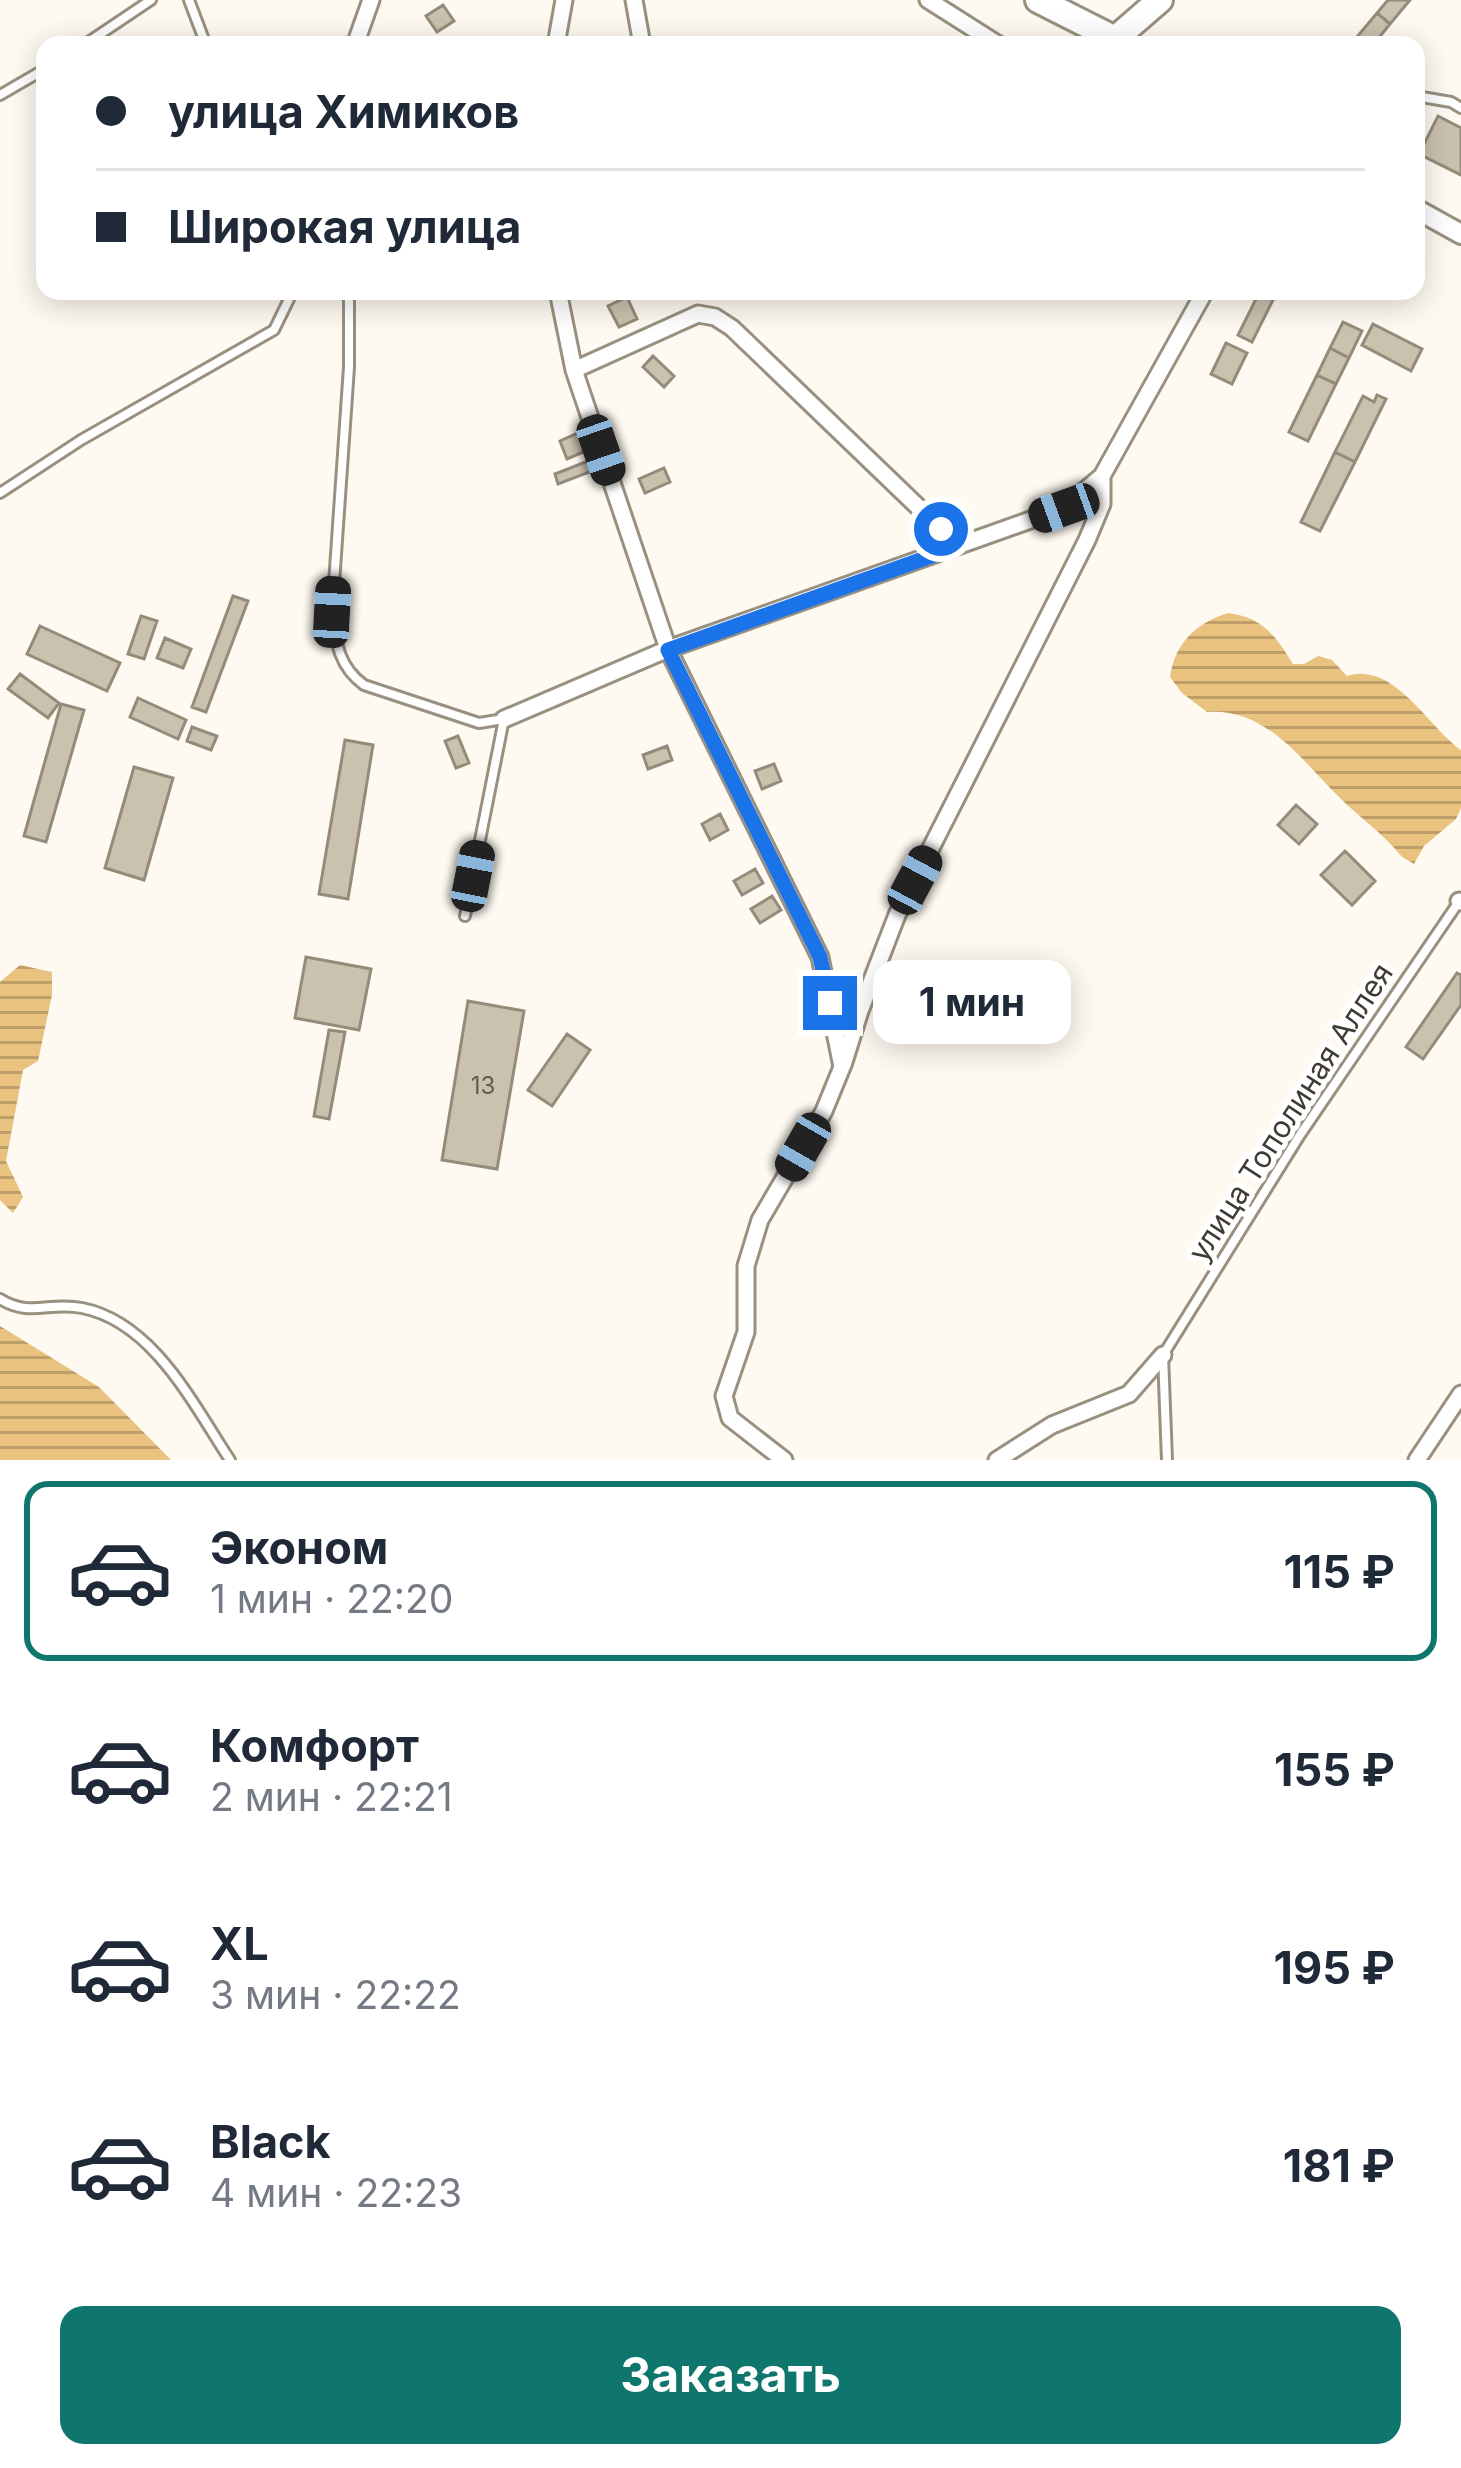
<!DOCTYPE html>
<html lang="ru">
<head>
<meta charset="utf-8">
<style>
  body { margin:0; font-family:Inter,sans-serif; background:#f6f6f7; color:#1f2937; height:100vh; display:flex; flex-direction:column; font-size:45px; white-space:nowrap }
  * { box-sizing:border-box; margin:0 }
  p { font-size:39px; color:#747a83 }
  .icon { flex:none; width:66px; height:66px; fill:none; stroke:currentColor; stroke-width:2; stroke-linecap:round; stroke-linejoin:round }
  .map { position:relative; height:1460px; overflow:hidden }
  .side { display:flex; flex-direction:column; background:#fff; flex:1 }
  .side>* { flex:none }
  .hud { position:absolute; left:36px; top:36px; width:1389px; height:264px; border-radius:24px; box-shadow:0 6px 30px #0003; display:grid; align-content:center; height:264px; padding:0 60px; background:#fff }
  .end { position:absolute; width:54px; height:54px; margin:-27px; border:15px solid #1a73e8; background:#fff; box-shadow:0 0 0 6px #fff }
  .from { border-radius:50% }
  .bubble { position:absolute; height:84px; border-radius:24px; background:#fff; box-shadow:0 6px 30px #0003; font-size:39px; font-weight:700; line-height:84px; text-align:center }
  .car { position:absolute; width:36px; height:72px; margin:-36px -18px; border-radius:15px; box-shadow:0 0 9px 3px #0007; background:linear-gradient(#222 24%,#8ab4d8 0 40%,#222 0 76%,#8ab4d8 0 86%,#222 0) }
  .hud b { display:flex; align-items:center; gap:42px; height:114px; font-size:45px }
  .hud b+b { border-top:3px solid #e0e1e3 }
  .hud i { width:30px; height:30px; background:#1f2937 }
  ul { padding:21px 0 0; list-style:none }
  li { display:flex; align-items:center; gap:36px; height:180px; margin:0 24px 18px; padding:0 36px; border:6px solid transparent; border-radius:24px }
  li div { flex:1 }
  li b { display:block; font-size:45px }
  li em { font-style:normal; font-weight:700 }
  li.selected { border-color:#0f766e }
  li>.icon { width:108px; height:108px; stroke-width:1.5 }
  .action { display:flex; gap:24px; margin-top:auto; padding:24px 60px }
  .action a { flex:1; height:138px; border-radius:24px; background:#0f766e; color:#fff; font-size:48px; font-weight:700; line-height:138px; text-align:center }
  .map>svg:first-child { display:block }
  .water { fill:url(#water-rules) }
  .building { fill:#cbc1af; stroke:#958b7a; stroke-width:3 }
  .lines { fill:none; stroke-linecap:round; stroke-linejoin:round }
  .service-casing { stroke:#9a907f; stroke-width:14 }
  .minor-casing { stroke:#9a907f; stroke-width:21 }
  .tertiary-casing { stroke:#9a907f; stroke-width:24 }
  .primary-casing { stroke:#9a907f; stroke-width:30 }
  .service { stroke:#fff; stroke-width:8 }
  .minor { stroke:#fff; stroke-width:15 }
  .tertiary { stroke:#fff; stroke-width:18 }
  .primary { stroke:#fff; stroke-width:24 }
  .route { stroke:#1a73e8; stroke-width:15 }
  .labels { text-anchor:middle; dominant-baseline:central; stroke-width:10; stroke-linejoin:round; paint-order:stroke }
  .number-label { font-size:24px; fill:#635c53 }
  .street-label { font-size:30px; fill:#403b34; stroke:#fff }
</style>
</head>
<body>
<div class="map">
<svg width="1461" height="1460" viewBox="0 0 1461 1460">
  <defs>
    <pattern id="water-rules" width="6" height="5" patternUnits="userSpaceOnUse" patternTransform="scale(3)"><rect width="6" height="5" fill="#e9c27f"/><path d="M0 2.5h6" fill="none" stroke="#be9f69"/></pattern>
  </defs>
  <rect width="100%" height="100%" fill="#fefaf2"/>
  <!-- water -->
  <path class="water" d="M 1228,613 C 1262,617 1276,636 1293,664 L 1304,664 L 1318,656 L 1332,660 L 1347,676 C 1394,661 1428,727 1461,750 L 1461,808 L 1456,819 L 1424,846 L 1414,864 L 1402,857 C 1384,834 1360,818 1339,797 C 1301,760 1267,708 1207,712 L 1182,693 L 1170,677 C 1175,643 1196,623 1228,613 Z
    M 20,965 L 52,972 L 52,995 L 38,1061 L 23,1070 L 6,1161 L 23,1197 L 13,1213 L 0,1200 L 0,982 Z
    M 0,1326 L 99,1387 L 171,1460 L 0,1460 Z"/>
  <!-- building -->
  <path class="building" d="M 1388,0 L 1410,0 L 1390,24 L 1377,13 Z
    M 443,5 L 454,21 L 437,32 L 426,16 Z
    M 1377,13 L 1390,24 L 1373,45 L 1364,45 L 1356,38 Z
    M 1438,116 L 1461,128 L 1461,175 L 1419,154 Z
    M 1259,293 L 1273,300 L 1252,342 L 1238,335 Z
    M 627,297 L 637,319 L 619,327 L 608,306 Z
    M 1343,322 L 1362,331 L 1349,358 L 1330,348 Z
    M 1373,324 L 1422,349 L 1411,371 L 1362,345 Z
    M 1226,343 L 1247,353 L 1232,384 L 1211,374 Z
    M 1330,348 L 1349,358 L 1336,384 L 1317,375 Z
    M 653,356 L 674,376 L 664,387 L 643,367 Z
    M 1317,375 L 1336,384 L 1308,441 L 1289,432 Z
    M 1377,395 L 1386,399 L 1355,462 L 1335,452 L 1363,396 L 1374,402 Z
    M 578,433 L 586,451 L 567,459 L 560,441 Z
    M 1335,452 L 1355,462 L 1320,531 L 1301,522 Z
    M 588,461 L 592,471 L 558,484 L 555,474 Z
    M 664,468 L 670,482 L 645,493 L 639,479 Z
    M 233,596 L 248,601 L 206,712 L 192,707 Z
    M 141,616 L 157,621 L 144,659 L 128,654 Z
    M 40,626 L 120,663 L 107,691 L 27,654 Z
    M 165,638 L 191,649 L 183,668 L 157,658 Z
    M 20,674 L 59,703 L 48,718 L 8,689 Z
    M 138,698 L 186,720 L 178,739 L 130,717 Z
    M 61,704 L 84,710 L 46,842 L 24,836 Z
    M 192,727 L 217,736 L 211,750 L 187,741 Z
    M 458,736 L 469,763 L 456,768 L 445,741 Z
    M 345,740 L 373,745 L 348,899 L 319,894 Z
    M 667,746 L 672,760 L 648,769 L 643,755 Z
    M 774,764 L 781,781 L 762,789 L 755,771 Z
    M 134,767 L 173,778 L 144,880 L 105,868 Z
    M 1296,805 L 1317,824 L 1299,844 L 1278,825 Z
    M 720,814 L 728,830 L 710,840 L 702,824 Z
    M 1345,851 L 1375,881 L 1352,905 L 1321,875 Z
    M 755,869 L 763,883 L 742,895 L 734,881 Z
    M 772,896 L 781,910 L 760,923 L 751,909 Z
    M 306,957 L 371,969 L 359,1030 L 295,1018 Z
    M 1457,973 L 1461,975 L 1461,1005 L 1423,1059 L 1406,1047 Z
    M 468,1001 L 524,1011 L 497,1169 L 442,1160 Z
    M 329,1030 L 345,1032 L 329,1119 L 314,1116 Z
    M 567,1034 L 590,1050 L 552,1106 L 528,1090 Z"/>
  <g class="lines">
    <defs>
      <path id="service" d="M 189,0 L 206,45
        M 84,45 L 151,0
        M 0,95 L 45,69
        M 1416,96 L 1451,102 L 1461,108
        M 349,291 L 349,367 L 332,612 C 336,642 338,666 364,685 L 479,723 L 504,719 L 465,916
        M 0,493 L 81,440 L 274,330 L 293,291
        M 0,1299 C 31,1318 49,1301 82,1308 C 153,1322 193,1404 230,1460
        M 1167,1460 L 1163,1355 L 1300,1135 L 1460,900"/>
      <path id="minor" d="M 634,0 L 642,45
        M 928,0 L 999,45
        M 355,45 L 371,0
        M 556,45 L 564,0
        M 558,291 L 574,370 L 668,649 L 820,957 L 842,1067 L 824,1111 L 760,1220 L 746,1266 L 746,1332 L 724,1396 L 730,1418 L 784,1460
        M 574,370 L 698,314 L 715,317 L 732,328 L 941,529 L 951,549
        M 504,719 L 668,649 L 1064,508 L 1102,476 L 1205,291
        M 1459,901 L 1461,902
        M 830,1003 L 860,1011 L 897,915 L 1087,540 L 1102,504 L 1102,476
        M 843,1065 L 860,1011
        M 997,1460 L 1052,1425 L 1129,1394 L 1163,1355
        M 1417,1460 L 1461,1394"/>
      <path id="tertiary" d="M 1416,209 L 1461,234"/>
      <path id="primary" d="M 1038,0 L 1115,39 L 1160,0"/>
    </defs>
    <!-- service casing -->
    <use href="#service" class="service-casing"/>
    <!-- minor casing -->
    <use href="#minor" class="minor-casing"/>
    <!-- tertiary casing -->
    <use href="#tertiary" class="tertiary-casing"/>
    <!-- primary casing -->
    <use href="#primary" class="primary-casing"/>
    <!-- service -->
    <use href="#service" class="service"/>
    <!-- minor -->
    <use href="#minor" class="minor"/>
    <!-- tertiary -->
    <use href="#tertiary" class="tertiary"/>
    <!-- primary -->
    <use href="#primary" class="primary"/>
  </g>
  <g class="lines">
    <!-- route -->
    <path class="route" d="M 830,1003 L 820,957 L 668,650 L 951,549 L 941,529"/>
  </g>
  <g class="labels">
    <!-- number labels -->
    <g class="number-label">
      <text x="483" y="1085">13</text>
    </g>
    <!-- street labels -->
    <g class="street-label">
      <text transform="translate(1290 1112) rotate(-57)">улица Тополиная Аллея</text>
    </g>
  </g>
</svg>
<i class="end from" style="left:941px;top:529px"></i>
<i class="end" style="left:830px;top:1003px"></i>
<div class="bubble" style="left:873px;top:960px;width:198px">1 мин</div>
<i class="car" style="left:601px;top:450px;rotate:161deg"></i>
<i class="car" style="left:1064px;top:508px;rotate:250deg"></i>
<i class="car" style="left:332px;top:612px;rotate:3deg"></i>
<i class="car" style="left:473px;top:876px;rotate:11deg"></i>
<i class="car" style="left:915px;top:880px;rotate:28deg"></i>
<i class="car" style="left:803px;top:1147px;rotate:210deg"></i>
<div class="hud">
<b><i class="from"></i>улица Химиков</b>
<b><i></i>Широкая улица</b>
</div>
</div>
<section class="side">
<ul>
<li class="selected"><svg class="icon" aria-label="car" viewBox="0 0 24 24"><path d="M5 17H2v-5l4-1 3-4h7l3 4 3 1v5h-3M9 17h6M6 11h13"/><circle cx="7" cy="17" r="2"/><circle cx="17" cy="17" r="2"/></svg><div><b>Эконом</b><p>1 мин · 22:20</p></div><em>115 ₽</em></li>
<li><svg class="icon" aria-label="car" viewBox="0 0 24 24"><path d="M5 17H2v-5l4-1 3-4h7l3 4 3 1v5h-3M9 17h6M6 11h13"/><circle cx="7" cy="17" r="2"/><circle cx="17" cy="17" r="2"/></svg><div><b>Комфорт</b><p>2 мин · 22:21</p></div><em>155 ₽</em></li>
<li><svg class="icon" aria-label="car" viewBox="0 0 24 24"><path d="M5 17H2v-5l4-1 3-4h7l3 4 3 1v5h-3M9 17h6M6 11h13"/><circle cx="7" cy="17" r="2"/><circle cx="17" cy="17" r="2"/></svg><div><b>XL</b><p>3 мин · 22:22</p></div><em>195 ₽</em></li>
<li><svg class="icon" aria-label="car" viewBox="0 0 24 24"><path d="M5 17H2v-5l4-1 3-4h7l3 4 3 1v5h-3M9 17h6M6 11h13"/><circle cx="7" cy="17" r="2"/><circle cx="17" cy="17" r="2"/></svg><div><b>Black</b><p>4 мин · 22:23</p></div><em>181 ₽</em></li>
</ul>
<div class="action"><a>Заказать</a></div>
</section>
</body>
</html>
